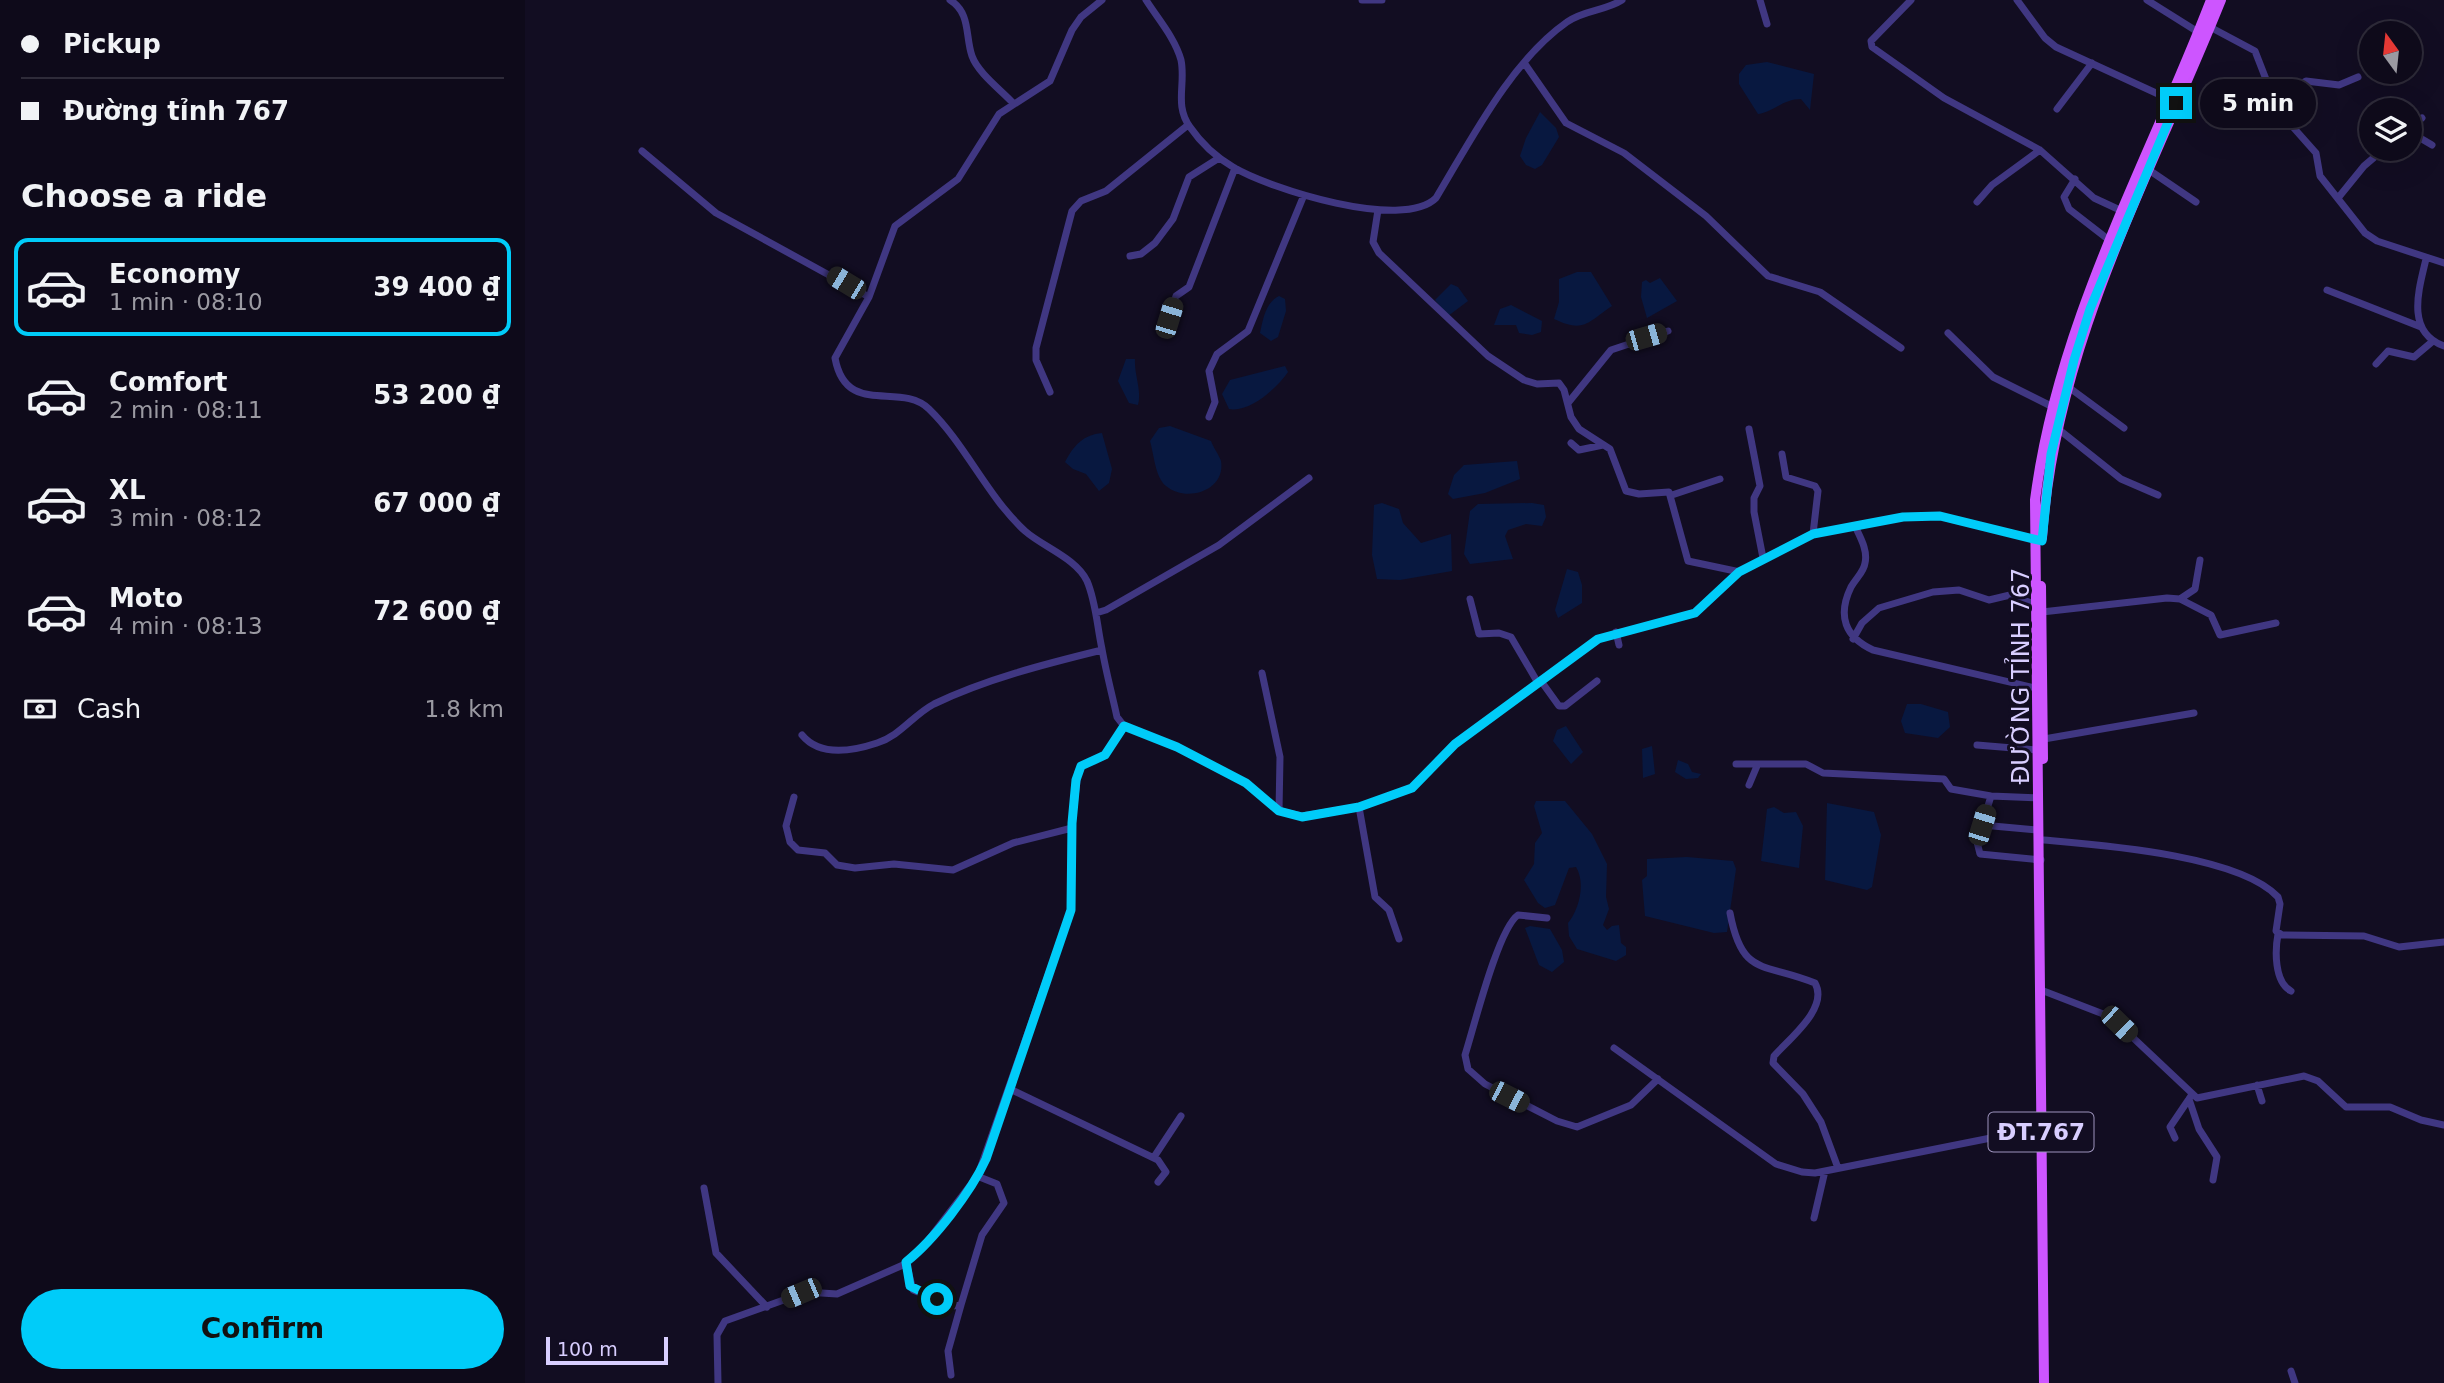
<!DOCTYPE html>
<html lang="en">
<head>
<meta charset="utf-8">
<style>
  body { margin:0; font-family:"DejaVu Sans",sans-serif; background:#171323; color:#f1f3f6; height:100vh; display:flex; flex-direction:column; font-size:26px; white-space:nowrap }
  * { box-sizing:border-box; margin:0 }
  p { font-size:23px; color:#9b9aa2 }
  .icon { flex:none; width:38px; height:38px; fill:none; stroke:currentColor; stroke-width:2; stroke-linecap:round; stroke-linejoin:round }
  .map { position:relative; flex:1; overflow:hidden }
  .side { display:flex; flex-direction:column; background:#0e0a1a; width:525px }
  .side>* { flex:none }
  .banner { display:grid; align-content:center; height:154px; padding:0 21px; background:#0e0a1a }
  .needle { width:46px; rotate:345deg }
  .tools { position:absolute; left:1834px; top:21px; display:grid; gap:14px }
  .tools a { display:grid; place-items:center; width:63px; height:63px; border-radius:50%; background:#0e0a1a; box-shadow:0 7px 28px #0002,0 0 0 2px #2e2b39; font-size:35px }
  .scale { position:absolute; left:21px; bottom:18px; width:122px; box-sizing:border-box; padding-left:7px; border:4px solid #d8ceff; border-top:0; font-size:19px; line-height:24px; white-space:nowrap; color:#d8ceff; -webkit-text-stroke:5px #120d22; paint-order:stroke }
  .end { position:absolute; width:32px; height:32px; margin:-16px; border:9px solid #00ccf9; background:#111; box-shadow:0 0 0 4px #111 }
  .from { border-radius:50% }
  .bubble { position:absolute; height:49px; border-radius:24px; background:#0e0a1a; box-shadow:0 7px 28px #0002,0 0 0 2px #2e2b39; font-size:23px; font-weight:700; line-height:49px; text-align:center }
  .car { position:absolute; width:21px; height:42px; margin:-21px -10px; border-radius:9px; box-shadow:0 0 5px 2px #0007; background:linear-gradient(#222 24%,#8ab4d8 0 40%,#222 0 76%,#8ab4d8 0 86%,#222 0) }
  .banner b { display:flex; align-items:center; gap:24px; height:66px; font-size:26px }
  .banner b+b { border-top:2px solid #2e2b39 }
  .banner i { width:18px; height:18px; background:#f1f3f6 }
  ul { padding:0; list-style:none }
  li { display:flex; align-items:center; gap:21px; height:98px; margin:0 14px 10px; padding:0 7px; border:4px solid transparent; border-radius:14px }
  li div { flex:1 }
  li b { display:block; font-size:26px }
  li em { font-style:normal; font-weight:700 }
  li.selected { border-color:#00ccf9 }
  li>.icon { width:63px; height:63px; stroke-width:1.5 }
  h2 { padding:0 21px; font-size:32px; line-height:84px }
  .pay { display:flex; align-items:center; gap:18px; height:77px; padding:0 21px; font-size:26px }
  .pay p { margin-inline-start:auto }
  .cta { display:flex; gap:14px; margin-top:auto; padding:14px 21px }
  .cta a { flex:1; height:80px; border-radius:42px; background:#00ccf9; color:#111; font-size:28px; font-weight:700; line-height:80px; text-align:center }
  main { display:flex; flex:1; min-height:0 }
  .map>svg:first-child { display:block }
  .water { fill:#081840 }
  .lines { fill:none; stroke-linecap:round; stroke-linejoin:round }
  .street { stroke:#403782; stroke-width:7 }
  .primary { stroke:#cd55ff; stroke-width:10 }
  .route { stroke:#00ccf9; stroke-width:9 }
  .labels { text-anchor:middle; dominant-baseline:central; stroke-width:6; stroke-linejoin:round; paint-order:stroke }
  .shield { fill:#120d22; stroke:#9d94bd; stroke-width:2 }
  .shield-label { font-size:23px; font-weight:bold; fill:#d8ceff }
  .street-label { font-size:24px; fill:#d8ceff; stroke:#120d22 }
</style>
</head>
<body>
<main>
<section class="side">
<div class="banner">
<b><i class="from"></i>Pickup</b>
<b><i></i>Đường tỉnh 767</b>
</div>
<h2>Choose a ride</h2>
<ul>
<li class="selected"><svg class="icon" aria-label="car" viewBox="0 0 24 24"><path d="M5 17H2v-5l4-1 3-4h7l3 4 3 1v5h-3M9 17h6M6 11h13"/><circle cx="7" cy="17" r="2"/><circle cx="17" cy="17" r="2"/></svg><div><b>Economy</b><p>1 min · 08:10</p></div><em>39 400 ₫</em></li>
<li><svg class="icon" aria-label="car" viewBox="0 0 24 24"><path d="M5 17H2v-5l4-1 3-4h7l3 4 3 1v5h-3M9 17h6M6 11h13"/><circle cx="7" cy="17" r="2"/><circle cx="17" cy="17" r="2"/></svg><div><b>Comfort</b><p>2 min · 08:11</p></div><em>53 200 ₫</em></li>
<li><svg class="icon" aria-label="car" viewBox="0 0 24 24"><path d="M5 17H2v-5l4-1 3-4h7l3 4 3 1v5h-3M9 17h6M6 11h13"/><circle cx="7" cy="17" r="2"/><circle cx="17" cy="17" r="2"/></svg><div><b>XL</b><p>3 min · 08:12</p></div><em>67 000 ₫</em></li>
<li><svg class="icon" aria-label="car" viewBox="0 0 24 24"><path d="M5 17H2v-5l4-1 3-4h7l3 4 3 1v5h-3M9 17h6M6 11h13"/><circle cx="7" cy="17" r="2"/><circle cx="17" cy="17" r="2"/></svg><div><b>Moto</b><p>4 min · 08:13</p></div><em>72 600 ₫</em></li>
</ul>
<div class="pay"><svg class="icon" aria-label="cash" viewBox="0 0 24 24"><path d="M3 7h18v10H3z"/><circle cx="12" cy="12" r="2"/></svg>Cash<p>1.8 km</p></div>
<div class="cta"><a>Confirm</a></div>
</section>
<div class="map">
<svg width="1919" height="1383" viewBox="0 0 1919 1383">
  <rect width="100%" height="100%" fill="#120d22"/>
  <!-- water -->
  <path class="water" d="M 1242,62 L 1289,74 L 1285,110 L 1276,99 C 1258,99 1250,111 1233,114 L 1214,84 L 1214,74 L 1221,65 Z
    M 1015,112 L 1031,128 L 1034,137 L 1017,165 L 1010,169 L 1001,165 L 995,156 L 1001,138 Z
    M 1052,272 L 1066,272 L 1087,306 C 1062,323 1059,333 1029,319 L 1034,302 L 1034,279 Z
    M 1135,278 L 1152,301 L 1122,318 L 1116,297 L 1117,282 L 1121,280 L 1125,283 Z
    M 926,284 L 933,287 L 943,301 L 923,316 L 910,300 Z
    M 754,296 L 760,299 L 761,311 L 753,337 L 746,341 L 735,333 C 738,320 740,303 754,296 Z
    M 986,305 L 1017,321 L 1016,332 L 1007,335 L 994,333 L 991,325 L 969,325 L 975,309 Z
    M 601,359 L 610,359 C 609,375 617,390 613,405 L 604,403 L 593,381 Z
    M 760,366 L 763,372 C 752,388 725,413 704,409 L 697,394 L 705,380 Z
    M 645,426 L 686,441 C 688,447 694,455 696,461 C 701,491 661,503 641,486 C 630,477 629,454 625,441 L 634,428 Z
    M 577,433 L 587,469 L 584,483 L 574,491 L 561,474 L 548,469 L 540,462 C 549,445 558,435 577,433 Z
    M 992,461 L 995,479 L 960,493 L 928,499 L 923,494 L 929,475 L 939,465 Z
    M 857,503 L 874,509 L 878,523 L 896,543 L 926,534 L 927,571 L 875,580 L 852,579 L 847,555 L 849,505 Z
    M 1007,503 L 1019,505 L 1021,517 L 1017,526 L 1001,524 L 983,530 L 980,536 L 988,559 L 945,564 L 939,554 L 945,511 L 953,504 Z
    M 1042,569 L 1053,572 L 1057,585 L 1057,603 L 1033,618 L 1030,610 Z
    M 1382,704 L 1396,704 L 1423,712 L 1425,727 L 1413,738 L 1380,733 L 1376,721 Z
    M 1041,726 L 1058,752 L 1046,764 L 1028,741 L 1032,730 Z
    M 1127,746 L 1130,774 L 1118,778 L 1117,749 Z
    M 1153,760 L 1163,764 L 1167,772 L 1176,774 L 1173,778 L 1161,779 L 1150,772 Z
    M 1011,801 L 1040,801 L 1067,834 L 1082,864 L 1081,897 L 1084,909 L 1078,925 L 1082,930 L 1087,926 L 1094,925 L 1096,943 L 1101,947 L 1101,955 L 1091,961 L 1052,949 L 1044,936 L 1043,923 C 1054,910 1061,883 1051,867 L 1044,868 L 1030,905 L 1020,908 L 1013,903 L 999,880 L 1009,864 L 1010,843 L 1017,833 L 1009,806 Z
    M 1302,803 L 1349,812 L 1356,835 L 1347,887 L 1342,890 L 1300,880 Z
    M 1249,807 L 1259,813 L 1271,812 L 1278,826 L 1274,868 L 1236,861 L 1242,809 Z
    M 1162,857 L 1208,861 L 1211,869 L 1202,932 L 1189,933 L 1120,916 L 1117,880 L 1122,876 L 1122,859 Z
    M 1005,926 L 1025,929 L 1037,950 L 1039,962 L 1027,972 L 1014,965 L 1000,928 Z"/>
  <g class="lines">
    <!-- street -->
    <path class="street" d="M 425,0 C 446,13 440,36 447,56 C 453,73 476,90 488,103
      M 577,0 L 556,17 L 547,30 L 525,81 L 474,114 L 433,179 L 370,226 L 344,297 L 310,358 C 321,418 375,381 404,409 C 441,445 462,496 500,531 C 518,547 551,558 562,581 C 571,602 572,626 577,649 C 581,672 587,694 592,717 L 599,726 L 651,747 L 721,783 L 754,811 L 777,816 L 834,807 L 887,788 L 930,744 L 1073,639 L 1170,613 L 1215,572 L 1288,534 L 1378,517 L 1415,516 L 1512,540
      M 621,0 C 633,19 650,38 656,60 C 661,84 649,105 665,127 C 676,143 691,157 708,167 C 745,189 878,231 911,198 C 946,140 986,61 1042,22 C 1058,10 1080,11 1097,0
      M 837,0 L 857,0
      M 1235,0 L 1242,24
      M 1386,0 L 1346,41 L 1347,47 L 1419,98 L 1515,150 L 1569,198 L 1597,211
      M 1492,0 L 1520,38 L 1531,47 L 1644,99
      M 1622,0 L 1673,32
      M 1685,27 L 1730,51 L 1744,87 L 1767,126 L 1791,153 L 1795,176 L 1840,233 L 1852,241 L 1919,263
      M 1000,64 L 1041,123 L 1099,153 L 1181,216 L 1243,276 L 1295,292 L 1376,348
      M 1752,99 L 1781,81 L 1814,85 L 1833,77
      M 1532,109 L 1567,63
      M 1885,128 L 1897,118
      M 1885,132 L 1907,145
      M 117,151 L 191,213 L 344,297
      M 1624,170 L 1671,202
      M 1550,179 L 1539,197 L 1544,209 L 1584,240
      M 1813,198 L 1839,166 L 1859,149
      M 1452,202 L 1467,185 L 1515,150
      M 853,210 L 848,242 L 854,253 L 963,356 L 999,380 L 1012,384 L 1034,383 L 1039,390 L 1046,417 L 1054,429 L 1085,449 L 1101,491 L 1114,494 L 1144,492 L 1163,561 L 1215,572
      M 605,256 L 616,254 L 630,243 L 648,219 L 664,177 L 694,158
      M 1901,259 C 1894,289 1880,332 1919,346
      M 1802,290 L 1896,327
      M 644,318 L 651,296 L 664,287 L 710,168
      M 1423,333 L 1468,377 L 1526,406
      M 1851,364 L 1863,351 L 1889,357 L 1908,341
      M 1542,386 L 1599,428
      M 525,392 L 511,360 L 511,348 L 547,211 L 556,201 L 581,191 L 663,125
      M 1043,403 L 1086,350 L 1143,331
      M 684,417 L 690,402 L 684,371 L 692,354 L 723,331 L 779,195
      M 1532,428 L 1596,479 L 1633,495
      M 1224,429 L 1235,486 L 1229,498 L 1229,512 L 1238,558
      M 1046,443 L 1054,450 L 1078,445
      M 1257,454 L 1261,477 L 1290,486 L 1293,491 L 1288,534
      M 1147,495 L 1195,479
      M 1330,526 C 1335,537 1343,550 1340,563 C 1339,572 1331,578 1326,587 C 1312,616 1320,637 1348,650 L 1510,688
      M 945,599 L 954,634 L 974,633 L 986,637 L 1013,683
      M 1655,599 L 1670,589 L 1675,560
      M 1517,612 L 1642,598 L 1655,599 L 1686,615 L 1695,635 L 1751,623
      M 571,613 L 581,610 L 694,545 L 784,478
      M 1091,632 L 1094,645
      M 1328,639 L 1337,623 L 1354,608 L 1408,592 L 1434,590 L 1464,600 L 1485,595 L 1509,604
      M 737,673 L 755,757 L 754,811
      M 1016,681 L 1034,706 L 1040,706 L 1072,681
      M 277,735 C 295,757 328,751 352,743 C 375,736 388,715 409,704 C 461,679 520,664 577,650
      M 1519,739 L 1669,713
      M 1452,745 L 1511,750
      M 1211,764 L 1281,764 L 1298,773 L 1419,779 L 1426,789 L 1466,796 L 1512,798
      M 1224,785 L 1232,766
      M 1466,796 L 1452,842 L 1455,854 L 1516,860
      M 269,797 L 261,826 L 265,842 L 273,850 L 300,853 L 312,865 L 330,868 L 369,864 L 428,870 L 488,843 L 547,828
      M 834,807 L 850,897 L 864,910 L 874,939
      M 1457,825 L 1513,830
      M 1519,840 C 1576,845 1714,855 1753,897 L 1755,904 L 1751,931 L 1757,935 L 1839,936 L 1874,947 L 1919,942
      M 1205,913 C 1217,977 1238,962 1290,983 C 1304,1008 1265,1038 1249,1056 L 1248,1063 L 1278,1094 L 1296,1122 L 1313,1168
      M 1022,918 L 993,915 C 973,929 949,1027 940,1055 L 943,1069 L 960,1084 L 1032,1121 L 1052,1127 L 1106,1105 L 1133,1079
      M 1753,934 C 1750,950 1749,982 1766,991
      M 1516,990 L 1586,1017 L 1672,1098 L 1779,1076 L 1793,1081 L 1821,1107 L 1865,1107 L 1896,1120 L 1919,1125
      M 1089,1048 L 1251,1164 L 1277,1172 L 1290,1173 L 1516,1128
      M 1732,1085 L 1737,1101
      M 485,1089 L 633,1160 L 641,1172 L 633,1182
      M 1664,1099 L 1674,1129 L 1692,1157 L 1688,1180
      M 1650,1138 L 1645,1127 L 1666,1096
      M 629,1157 L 656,1116
      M 179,1188 L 191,1253 L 242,1307
      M 1289,1218 L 1300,1171
      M 381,1262 L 388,1290 L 428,1306 L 436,1305 L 457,1235 L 479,1203 L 472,1184 L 452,1176
      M 1766,1371 L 1770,1383
      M 426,1375 L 423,1351 L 436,1305
      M 193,1383 L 192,1335 L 200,1321 L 281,1292 L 312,1294 L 378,1265 L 398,1247 L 453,1175 L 546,910 L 547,823 L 553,772 L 556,766 L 580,755 L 599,726"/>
    <!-- primary -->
    <path class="primary" d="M 1517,538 C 1530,344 1625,177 1696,0
      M 1516,586 L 1518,759
      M 1519,1383 L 1510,500 C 1533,321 1622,166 1686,0"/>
  </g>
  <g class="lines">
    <!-- route -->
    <path class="route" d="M 412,1299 L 385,1286 L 381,1262 C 409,1240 446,1192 461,1159 L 546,910 L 547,823 L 551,780 L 556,766 L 580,755 L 599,726 L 652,747 L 721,783 L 754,811 L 777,817 L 834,807 L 887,788 L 930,744 L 1073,639 L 1170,613 L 1214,572 L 1288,534 L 1378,517 L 1415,516 L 1517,541 L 1526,454 L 1549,360 L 1565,309 L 1651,103"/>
  </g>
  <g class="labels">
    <!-- shield labels -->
    <rect class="shield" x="1463.5" y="1112.5" width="105" height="39" rx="5"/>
    <g class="shield-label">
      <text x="1516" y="1132">ĐT.767</text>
    </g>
    <!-- street labels -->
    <g class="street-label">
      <text transform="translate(1496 676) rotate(-90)">ĐƯỜNG TỈNH 767</text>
    </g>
  </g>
</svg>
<div class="tools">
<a><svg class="needle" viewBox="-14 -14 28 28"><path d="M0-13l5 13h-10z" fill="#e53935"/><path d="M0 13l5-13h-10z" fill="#9b9aa2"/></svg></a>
<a><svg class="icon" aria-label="layers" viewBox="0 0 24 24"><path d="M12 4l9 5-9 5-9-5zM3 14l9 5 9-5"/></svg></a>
</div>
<div class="scale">100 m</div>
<i class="end from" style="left:412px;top:1299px"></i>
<i class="end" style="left:1651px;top:103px"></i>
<div class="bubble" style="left:1675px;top:79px;width:116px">5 min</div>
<i class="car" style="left:321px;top:283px;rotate:301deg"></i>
<i class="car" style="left:644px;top:318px;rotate:17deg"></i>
<i class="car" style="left:1121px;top:337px;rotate:74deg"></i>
<i class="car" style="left:1457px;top:825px;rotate:17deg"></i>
<i class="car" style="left:1594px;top:1024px;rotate:134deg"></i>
<i class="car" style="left:984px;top:1097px;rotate:117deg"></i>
<i class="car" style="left:276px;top:1293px;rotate:247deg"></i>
</div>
</main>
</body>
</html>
